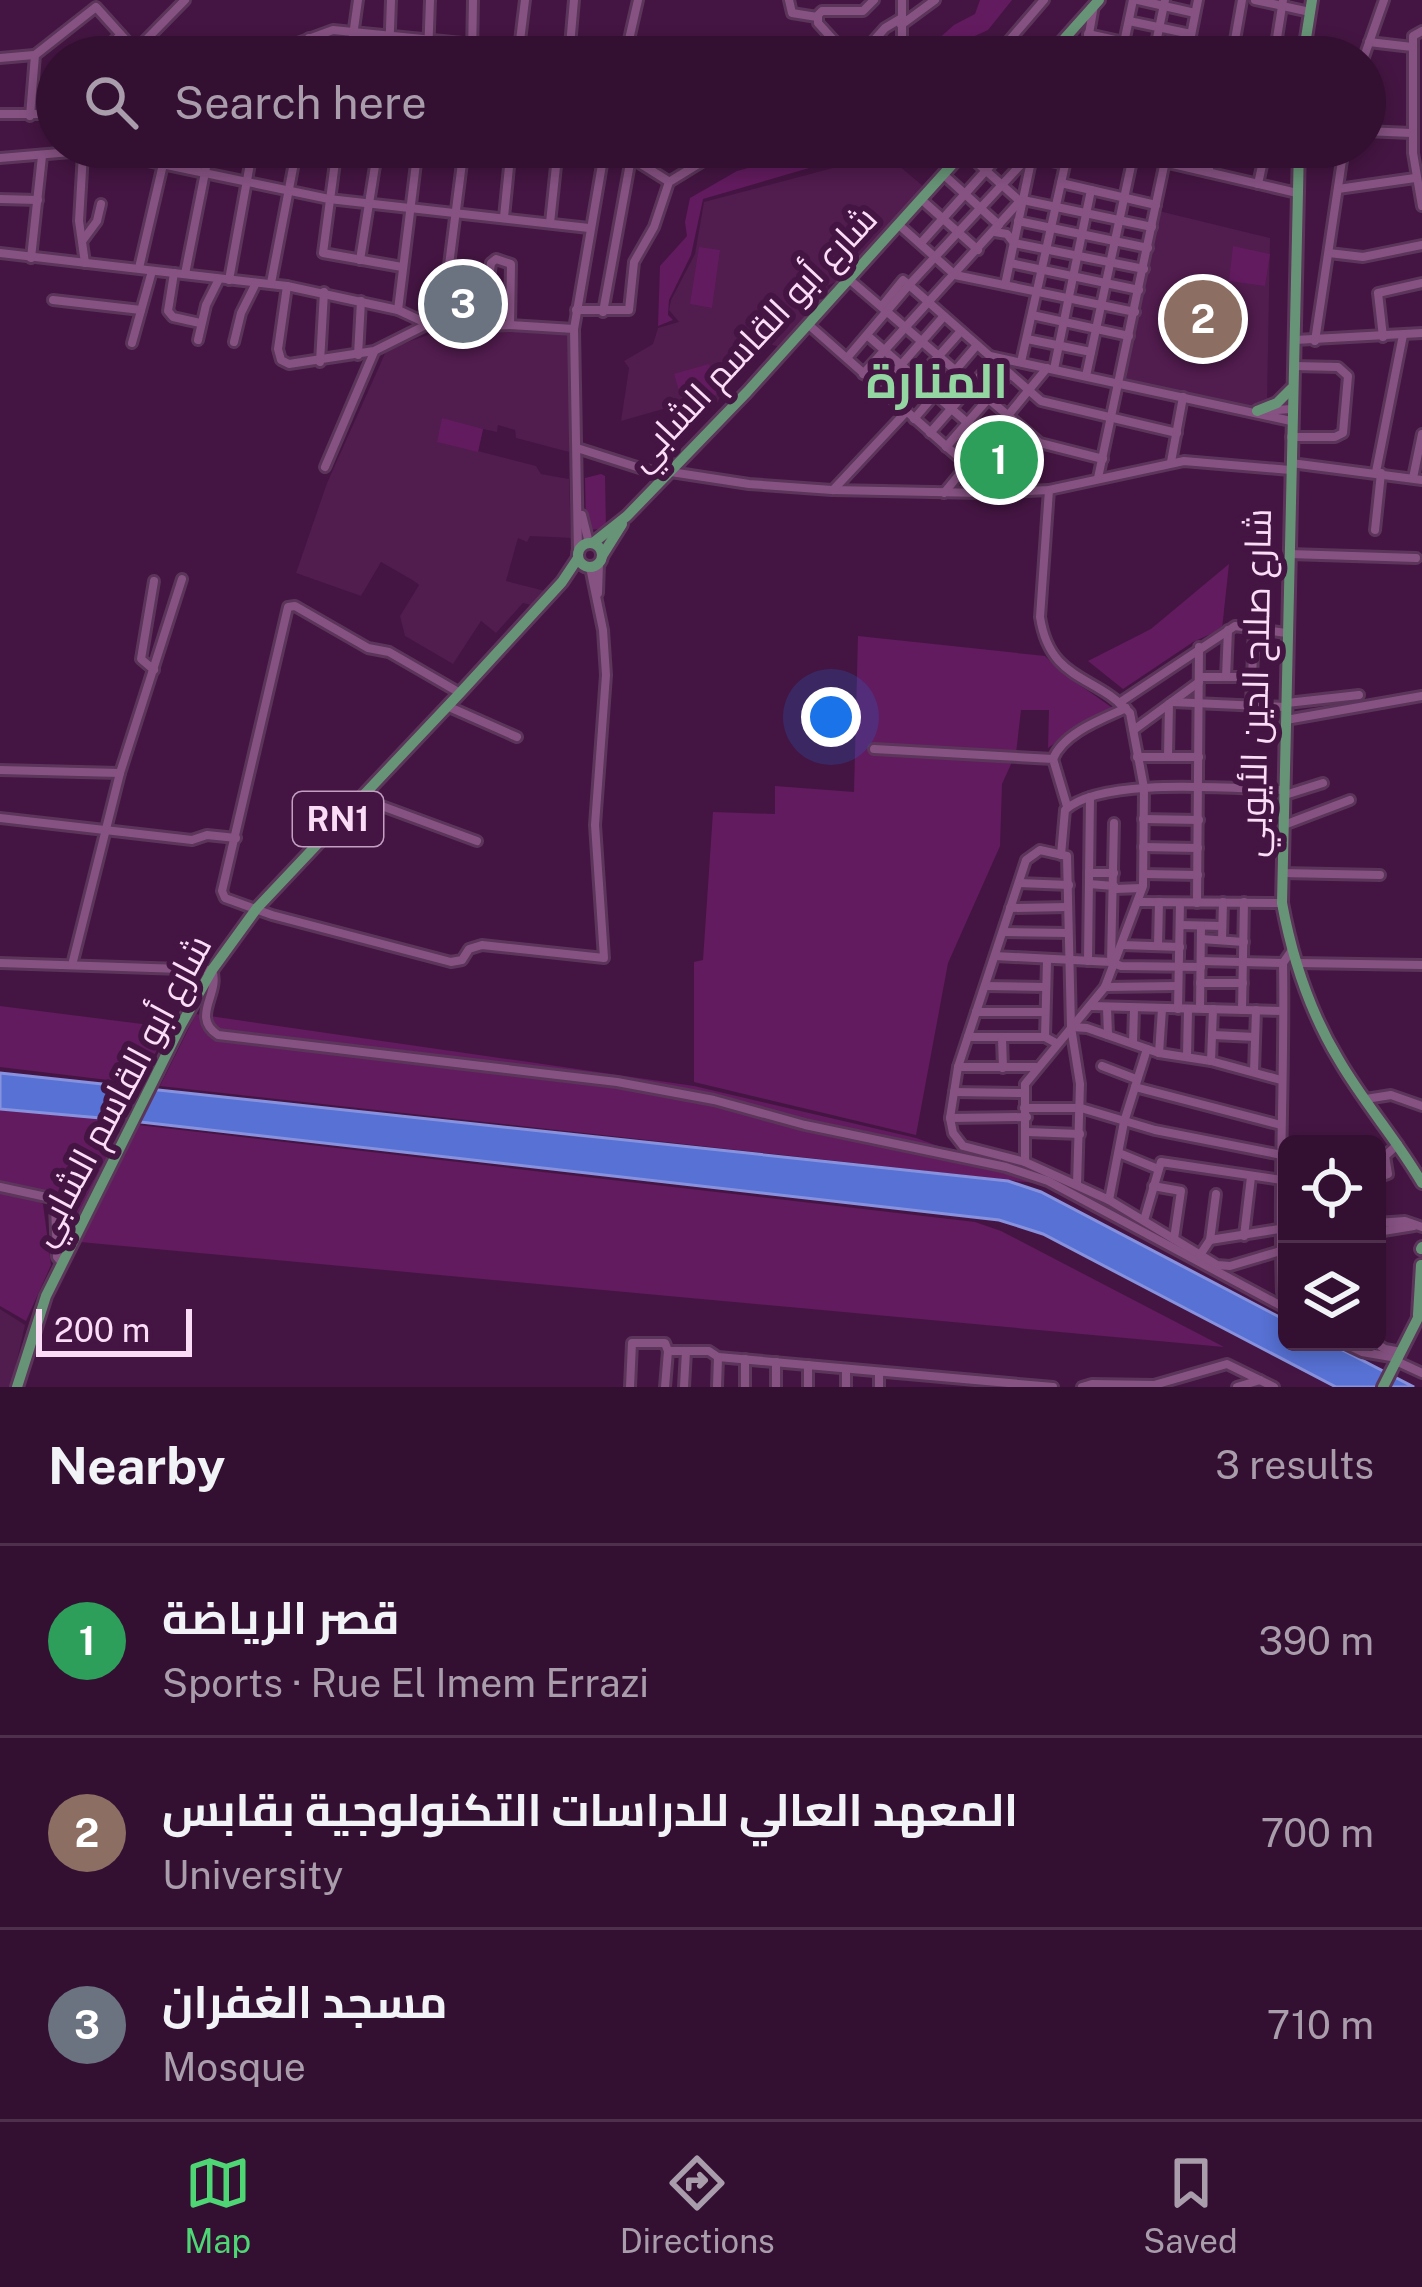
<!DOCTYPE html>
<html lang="en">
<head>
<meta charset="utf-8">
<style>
	body { margin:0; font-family:"Public Sans",Cairo,sans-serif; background:#3e1e3e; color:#f1f3f6 }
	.controls { position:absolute; right:36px; bottom:36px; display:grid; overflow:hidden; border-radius:18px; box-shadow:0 6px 18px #0003 }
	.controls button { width:108px; height:108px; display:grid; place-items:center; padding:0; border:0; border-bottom:3px solid #4e304d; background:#331032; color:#f1f3f6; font:60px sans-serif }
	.scale { position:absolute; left:36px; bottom:30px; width:156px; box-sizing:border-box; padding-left:12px; border:6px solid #fadcf7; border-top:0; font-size:33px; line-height:42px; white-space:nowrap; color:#fadcf7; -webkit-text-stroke:9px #441542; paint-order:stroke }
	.you { position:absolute; left:831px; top:717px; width:42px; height:42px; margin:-30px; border:9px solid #fff; border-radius:50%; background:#1a73e8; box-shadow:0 0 0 18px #1a73e833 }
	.badge { display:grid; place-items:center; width:78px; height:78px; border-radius:50%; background:#4ed675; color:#fff; font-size:39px; font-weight:700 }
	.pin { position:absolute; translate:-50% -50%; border:6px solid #fff; box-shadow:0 3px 12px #0006 }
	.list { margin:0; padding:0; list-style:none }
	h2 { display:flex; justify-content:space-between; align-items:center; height:156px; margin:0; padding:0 48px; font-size:51px }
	h2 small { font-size:39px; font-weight:400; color:#a99dac }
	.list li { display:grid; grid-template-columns:78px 1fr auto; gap:36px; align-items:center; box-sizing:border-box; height:192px; padding:0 48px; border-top:3px solid #4e304d }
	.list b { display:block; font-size:45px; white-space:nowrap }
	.list p { margin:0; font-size:39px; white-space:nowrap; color:#a99dac }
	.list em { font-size:39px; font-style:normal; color:#a99dac }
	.icon { flex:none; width:66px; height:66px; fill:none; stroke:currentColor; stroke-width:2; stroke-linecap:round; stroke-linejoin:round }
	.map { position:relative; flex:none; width:1422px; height:1387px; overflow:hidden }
	.search { position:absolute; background:#331032; box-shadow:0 6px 18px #0003; left:36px; right:36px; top:36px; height:132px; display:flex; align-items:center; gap:30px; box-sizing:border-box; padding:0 42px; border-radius:66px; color:#a99dac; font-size:45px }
	.sheet { height:732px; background:#331032 }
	nav { display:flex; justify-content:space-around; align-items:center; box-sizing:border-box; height:168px; border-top:3px solid #4e304d; background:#331032; font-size:33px; color:#a99dac }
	nav a { display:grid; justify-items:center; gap:6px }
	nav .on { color:#4ed675 }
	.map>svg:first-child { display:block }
</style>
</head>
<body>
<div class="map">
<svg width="1422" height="1387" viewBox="0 0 1422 1387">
	<rect width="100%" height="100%" fill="#441542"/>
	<!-- built -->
	<g fill="#511c4e">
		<polygon points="866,147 882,147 884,153 924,187 843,279 827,286 830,295 780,347 748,338 740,351 727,398 720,397 718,402 680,413 677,405 621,421 629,368 624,361 653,344 658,328 679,322 669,310 671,300 695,254 704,202 852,163 861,159"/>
		<polygon points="1159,211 1270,238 1267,405 1260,411 1124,383"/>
		<polygon points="544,329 565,330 571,337 569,452 516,438 515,430 498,425 497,432 483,429 478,451 536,466 541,474 569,479 571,538 530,536 527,542 518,538 506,581 545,591 531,605 523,603 496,633 481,621 453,664 405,636 400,616 419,585 414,581 381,562 361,596 296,573 327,483 387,349 434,333"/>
		<polygon points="0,1309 25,1325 11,1387 0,1387"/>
	</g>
	<!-- green -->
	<g fill="#621b5f">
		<polygon points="980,0 1012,0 988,30 953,46 943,57 918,57 954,25 975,14"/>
		<polygon points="822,147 859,147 847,157 703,199 691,255 669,300 668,315 673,320 658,326 660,266 687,236 685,222 690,198 737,171"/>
		<polygon points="1233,246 1270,254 1265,286 1229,281"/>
		<polygon points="699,247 720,250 712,308 690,304"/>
		<polygon points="709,364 718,394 683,404 674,374"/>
		<polygon points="442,418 483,429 478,452 437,442"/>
		<polygon points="601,474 605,476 606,528 590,530 586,527 585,478"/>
		<polygon points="1229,564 1222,629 1193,642 1123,689 1088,661 1151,629"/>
		<polygon points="858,636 1045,656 1061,672 1117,711 1091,717 1048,748 1049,710 1021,710 1016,753 1002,784 1000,846 948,963 916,1135 694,1082 694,962 703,960 713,812 775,814 775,786 854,792"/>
		<polygon points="0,1006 150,1025 159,1045 141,1084 0,1067"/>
		<polygon points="196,1014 694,1086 916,1138 1044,1184 160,1086"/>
		<polygon points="0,1109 126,1120 88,1195 70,1247 55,1239 51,1198 0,1187"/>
		<polygon points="138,1125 975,1222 1001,1231 1224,1347 80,1242"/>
		<polygon points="0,1194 32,1197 43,1204 51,1265 26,1321 0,1306"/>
	</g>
	<!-- water -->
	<polygon fill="#5771d4" stroke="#8891de" stroke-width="3" points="0,1073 1008,1181 1041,1192 1287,1321 1287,1342 1327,1342 1414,1387 1336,1387 1043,1234 999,1220 123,1120 0,1109"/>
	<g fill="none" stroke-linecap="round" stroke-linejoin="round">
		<defs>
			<g id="minor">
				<polyline points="789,0 792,13 817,17"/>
				<polyline points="1138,0 1195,13"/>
				<polyline points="1255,0 1310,12"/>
				<polyline points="1129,21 1191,34"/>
				<polyline points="901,25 935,0"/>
				<polyline points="1422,31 1413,36 1413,153 1422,206"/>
				<polyline points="1088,34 1187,56"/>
				<polyline points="1369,42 1412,47"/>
				<polyline points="135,51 185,0"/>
				<polyline points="1305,52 1324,57"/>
				<polyline points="1187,56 1198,0"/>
				<polyline points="94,57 121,35"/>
				<polyline points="268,57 273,52 333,30 603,57"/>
				<polyline points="307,57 309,38"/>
				<polyline points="350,57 358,0"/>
				<polyline points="389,57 391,0"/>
				<polyline points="428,57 430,0"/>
				<polyline points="472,57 473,0"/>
				<polyline points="518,57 525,0"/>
				<polyline points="569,57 574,0"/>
				<polyline points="625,57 638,0"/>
				<polyline points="849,57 818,23 818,15 822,11 863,11 874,0"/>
				<polyline points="859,57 885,28 900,19"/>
				<polyline points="902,57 902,0"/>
				<polyline points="995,57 1044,0"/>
				<polyline points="1085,57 1094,5"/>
				<polyline points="1121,57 1133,0"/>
				<polyline points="1153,57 1165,0"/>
				<polyline points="1232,57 1242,0"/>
				<polyline points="1274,57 1283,0"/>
				<polyline points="1364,57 1384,0"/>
				<polyline points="0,58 34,55"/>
				<polyline points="0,114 57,114"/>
				<polyline points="30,116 35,55 96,7 141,57"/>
				<polyline points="1365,131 1411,133"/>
				<polyline points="337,147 323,253 402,267"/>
				<polyline points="614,147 668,181"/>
				<polyline points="1085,147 1133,157"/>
				<polyline points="964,151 1021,202"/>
				<polyline points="83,153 79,221 85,263"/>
				<polyline points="1032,157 1065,164"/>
				<polyline points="0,158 71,152 133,158 329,199 589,228"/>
				<polyline points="913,159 923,147"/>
				<polyline points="1164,162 1297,193"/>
				<polyline points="1208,172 1214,147"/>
				<polyline points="944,175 999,225"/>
				<polyline points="1061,183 1156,205"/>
				<polyline points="1258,184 1266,147"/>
				<polyline points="1338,189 1415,178"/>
				<polyline points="0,199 38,200"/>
				<polyline points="922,200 978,250"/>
				<polyline points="1023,200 1152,227"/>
				<polyline points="504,217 511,147"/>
				<polyline points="1018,221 1148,248"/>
				<polyline points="550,223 558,147"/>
				<polyline points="899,225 955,275 1135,312"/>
				<polyline points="995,232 1007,234 1014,243 1144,269"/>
				<polyline points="83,240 97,221 101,204"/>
				<polyline points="921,243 1007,147"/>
				<polyline points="0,253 287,286 398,310 437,328 510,325 574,329"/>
				<polyline points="1329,253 1363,257 1422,245"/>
				<polyline points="31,258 42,156"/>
				<polyline points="360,260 378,147"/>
				<polyline points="1010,263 1139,290"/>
				<polyline points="139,268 167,147"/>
				<polyline points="174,273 168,311 173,317 200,323"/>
				<polyline points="185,274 210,147"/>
				<polyline points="229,280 253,147"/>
				<polyline points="850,280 1040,443 1103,459"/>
				<polyline points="271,283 297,147"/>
				<polyline points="909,285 1041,401 1177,433"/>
				<polyline points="1005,285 1034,147"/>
				<polyline points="287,286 278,349 281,360 289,364 374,351 426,325"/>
				<polyline points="53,300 141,310"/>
				<polyline points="882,306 903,280 909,285"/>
				<polyline points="398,310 418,147"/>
				<polyline points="576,310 629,310 634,262 654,227 669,182 726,147"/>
				<polyline points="603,312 631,158"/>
				<polyline points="1032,315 1129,336"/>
				<polyline points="809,325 990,485"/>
				<polyline points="483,326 491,263 496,259 511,264 510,325"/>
				<polyline points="441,328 464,147"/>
				<polyline points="868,336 986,439"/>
				<polyline points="1383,337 1378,293 1422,283"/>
				<polyline points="1027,339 1091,352"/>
				<polyline points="198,340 206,305 219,279"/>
				<polyline points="1295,340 1422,333"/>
				<polyline points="1315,341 1344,147"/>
				<polyline points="234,342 241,313 256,283"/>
				<polyline points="132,343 152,271"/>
				<polyline points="358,355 361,301"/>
				<polyline points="990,356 1291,421"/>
				<polyline points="847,358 909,285 1026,159"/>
				<polyline points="320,362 324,292"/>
				<polyline points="1021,362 1069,147"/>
				<polyline points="1054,369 1091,190"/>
				<polyline points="863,374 1020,201"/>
				<polyline points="1086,376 1135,147"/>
				<polyline points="880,389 944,316"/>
				<polyline points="896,404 961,331"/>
				<polyline points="1264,411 1291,409"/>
				<polyline points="914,419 977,345"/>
				<polyline points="930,433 994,360"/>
				<polyline points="1291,437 1335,437 1343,433 1348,376 1338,367 1294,366"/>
				<polyline points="946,447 1010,374"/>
				<polyline points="577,448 665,476"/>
				<polyline points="1171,462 1183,397"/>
				<polyline points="1291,463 1422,480"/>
				<polyline points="325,467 374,352"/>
				<polyline points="671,472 749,484 832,490 983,493 1049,490 1184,461 1290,470"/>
				<polyline points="1376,472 1403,335"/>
				<polyline points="1098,478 1168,147"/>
				<polyline points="1413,478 1422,434"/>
				<polyline points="990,486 1033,438"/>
				<polyline points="833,490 906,412"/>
				<polyline points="944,493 1047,368"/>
				<polyline points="582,515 589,543"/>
				<polyline points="1375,530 1381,473"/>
				<polyline points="578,553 574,329 605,147"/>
				<polyline points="1289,554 1416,558"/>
				<polyline points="154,581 141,659 154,670"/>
				<polyline points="598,593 599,563"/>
				<polyline points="1199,677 1251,677"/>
				<polyline points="1226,677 1228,630"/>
				<polyline points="460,693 389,652 368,648 295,606 288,607 222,891 225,898 272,915 451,962 462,960 469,949 482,945 604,958 595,825 606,675 603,630 590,567"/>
				<polyline points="1172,702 1285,707"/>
				<polyline points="1119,703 1235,626 1286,633"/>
				<polyline points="1287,703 1359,695"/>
				<polyline points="1251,705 1254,627"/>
				<polyline points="447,706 517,737"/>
				<polyline points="1286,720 1422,696"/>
				<polyline points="1135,729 1199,682"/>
				<polyline points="874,749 1053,759 1067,806"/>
				<polyline points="1137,757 1199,757"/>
				<polyline points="1168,757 1169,704"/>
				<path d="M1053,759C1063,733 1102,719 1126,708"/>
				<polyline points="0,770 120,773"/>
				<polyline points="1285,795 1323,783"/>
				<polyline points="360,798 477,841"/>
				<polyline points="0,818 192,840 207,835 236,838"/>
				<polyline points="1143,819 1199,820"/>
				<polyline points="1284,825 1350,800"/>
				<polyline points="1143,847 1198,848"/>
				<path d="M1061,855L1065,810C1102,776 1233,789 1284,790"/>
				<polyline points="1089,873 1114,873"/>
				<polyline points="1282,873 1380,875"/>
				<polyline points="1144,874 1198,875"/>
				<polyline points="1019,883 1069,885"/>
				<polyline points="1089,884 1114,886"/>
				<polyline points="1115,889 1142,888"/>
				<polyline points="1140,902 1282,903"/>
				<polyline points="1197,903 1199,647"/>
				<polyline points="1010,908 1068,907"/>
				<polyline points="1180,925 1222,926"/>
				<polyline points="1003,932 1068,933"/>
				<polyline points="1201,939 1244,942"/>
				<polyline points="1222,940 1223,902"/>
				<polyline points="1122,945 1180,947"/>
				<polyline points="1158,946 1159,902"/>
				<polyline points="995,956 1111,962 1121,966 1201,967"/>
				<polyline points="1047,961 1045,1037 1056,1043"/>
				<polyline points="1088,961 1090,797"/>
				<polyline points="1201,961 1283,963"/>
				<polyline points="1111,962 1114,823"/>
				<path d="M0,963L212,970C221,993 190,1017 218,1035L617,1082L714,1100L805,1125L1006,1167L1048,1181L1287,1309"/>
				<polyline points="1298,963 1422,965"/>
				<polyline points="72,965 120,773 182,579"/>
				<polyline points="1200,983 1243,983"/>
				<polyline points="985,986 1045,987"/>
				<polyline points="1105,987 1178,986"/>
				<polyline points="1092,1006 1283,1011"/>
				<polyline points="1107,1007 1108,1035"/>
				<polyline points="1200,1008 1201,926"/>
				<polyline points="1178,1009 1180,903"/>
				<polyline points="1242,1010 1244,902"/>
				<polyline points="976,1012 1045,1012"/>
				<polyline points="1072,1027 1087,1028 1159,1053 1211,1061 1281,1080"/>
				<polyline points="1213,1035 1255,1037"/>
				<polyline points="968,1037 1045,1037"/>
				<polyline points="1002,1038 1003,1068"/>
				<polyline points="1133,1043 1134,1009"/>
				<polyline points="1159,1053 1162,1009"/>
				<polyline points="1187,1056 1188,1010"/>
				<polyline points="1211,1061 1213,1009"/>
				<polyline points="1102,1066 1136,1079"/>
				<polyline points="958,1067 1036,1067"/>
				<polyline points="1254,1072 1256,1010"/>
				<polyline points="1135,1087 1281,1125"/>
				<polyline points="954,1092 1023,1093"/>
				<polyline points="1366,1099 1391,1095 1422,1106"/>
				<polyline points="1024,1108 1081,1108 1155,1130 1282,1155"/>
				<polyline points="950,1118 1027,1117"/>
				<polyline points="1027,1132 1080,1134"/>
				<polyline points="1119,1153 1158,1169"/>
				<path d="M1025,1162V1084L1105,987L1143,886L1144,788L1130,713C1095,674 1050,682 1040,617L1049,490"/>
				<polyline points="1377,1178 1388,1174 1385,1156 1398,1144"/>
				<polyline points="1077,1185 1080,1084 1071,1027 1067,856 1040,850 1026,860 958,1067 950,1118 953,1133 963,1146 1025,1162 1109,1200 1217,1265 1230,1266 1287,1249"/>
				<polyline points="1153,1186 1181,1191 1174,1239"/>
				<polyline points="0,1187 51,1198 55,1205 57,1257 62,1263"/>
				<polyline points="1109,1200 1124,1122 1147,1049"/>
				<polyline points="1144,1220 1161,1162 1282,1180"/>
				<polyline points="1377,1223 1405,1221 1422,1227"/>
				<polyline points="1377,1232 1414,1226"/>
				<polyline points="1244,1236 1251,1177"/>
				<polyline points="1210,1240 1279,1229"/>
				<polyline points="1200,1255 1210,1240 1216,1194"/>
				<path d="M1287,1298L1282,1292C1278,1182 1285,1072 1283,963L1292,950"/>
				<polyline points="1377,1300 1377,1304"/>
				<polyline points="1341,1342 1362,1352 1397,1358"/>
				<polyline points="1374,1342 1385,1349 1401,1352"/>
				<polyline points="668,1351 709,1351 718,1357 1053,1387"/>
				<polyline points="745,1359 745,1387"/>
				<polyline points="1396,1361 1422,1373"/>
				<polyline points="776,1362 776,1387"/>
				<polyline points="808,1365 808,1387"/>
				<polyline points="846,1370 846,1387"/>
				<polyline points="630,1387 632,1343 665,1343 668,1351"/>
				<polyline points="665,1387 668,1351"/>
				<polyline points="684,1387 686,1351"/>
				<polyline points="717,1387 718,1357"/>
				<polyline points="879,1387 879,1373"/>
				<polyline points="1082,1387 1092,1384 1154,1385 1227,1364 1274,1387"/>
				<polyline points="1237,1387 1260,1380"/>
			</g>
			<g id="major">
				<polyline points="1048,57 1099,0"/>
				<polyline points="1303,57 1312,0"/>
				<path d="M1299,147L1282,903C1292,957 1311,1014 1339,1060C1364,1103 1397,1140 1422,1183"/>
				<polyline points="1257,411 1277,403 1291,389"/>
				<circle cx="590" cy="555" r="12"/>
				<polyline points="593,543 627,516 747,392 968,147"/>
				<polyline points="602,556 622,524"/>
				<polyline points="1421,1249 1422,1247"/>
				<polyline points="1418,1315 1421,1265"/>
				<polyline points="17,1387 46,1296 181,1025 212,970 257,908 460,693 562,582 578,558"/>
				<polyline points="1383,1387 1422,1310"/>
			</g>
		</defs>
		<!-- minor casing -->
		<use href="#minor" stroke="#5b355a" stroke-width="14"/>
		<!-- major casing -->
		<use href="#major" stroke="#5b355a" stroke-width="16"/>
		<!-- minor -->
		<use href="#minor" stroke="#865282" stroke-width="8"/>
		<!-- major -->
		<use href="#major" stroke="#679477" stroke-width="10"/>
	</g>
	<g text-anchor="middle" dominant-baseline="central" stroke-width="12" stroke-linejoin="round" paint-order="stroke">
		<!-- shield labels -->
		<rect fill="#441542" stroke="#c3a0c1" stroke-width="3" x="293" y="792" width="90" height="54" rx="9"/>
		<g font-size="33" font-weight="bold" fill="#fadcf7">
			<text x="338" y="819">RN1</text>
		</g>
		<!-- street labels -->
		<g font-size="36" fill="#fadcf7" stroke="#441542">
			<text transform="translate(752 338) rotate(-47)">شارع أبو القاسم الشابي</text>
			<text transform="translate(1255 683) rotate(-89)">شارع صلاح الدين الأيوبي</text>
			<text transform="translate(120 1090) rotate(-62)">شارع أبو القاسم الشابي</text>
		</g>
		<!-- district labels -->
		<g font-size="48" font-weight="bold" fill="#94d6a1" stroke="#441542">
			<text x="937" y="380">المنارة</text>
		</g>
	</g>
</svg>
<div class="controls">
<button><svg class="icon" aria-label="locate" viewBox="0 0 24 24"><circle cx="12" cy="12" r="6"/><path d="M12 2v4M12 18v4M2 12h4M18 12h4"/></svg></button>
<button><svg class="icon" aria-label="layers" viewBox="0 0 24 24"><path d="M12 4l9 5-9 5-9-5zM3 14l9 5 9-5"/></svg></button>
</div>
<div class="scale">200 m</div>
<div class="you"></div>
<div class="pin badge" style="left:999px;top:460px;background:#2e9e5b">1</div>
<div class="pin badge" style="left:1203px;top:319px;background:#8d6e63">2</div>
<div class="pin badge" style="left:463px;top:304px;background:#6b7280">3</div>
<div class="search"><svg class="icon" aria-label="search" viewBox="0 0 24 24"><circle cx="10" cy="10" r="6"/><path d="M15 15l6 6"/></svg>Search here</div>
</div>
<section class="sheet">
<h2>Nearby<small>3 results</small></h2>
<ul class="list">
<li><span class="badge" style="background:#2e9e5b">1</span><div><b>قصر الرياضة</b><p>Sports · Rue El Imem Errazi</p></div><em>390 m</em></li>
<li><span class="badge" style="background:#8d6e63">2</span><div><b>المعهد العالي للدراسات التكنولوجية بقابس</b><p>University</p></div><em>700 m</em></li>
<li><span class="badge" style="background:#6b7280">3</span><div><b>مسجد الغفران</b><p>Mosque</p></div><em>710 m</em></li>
</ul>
</section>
<nav>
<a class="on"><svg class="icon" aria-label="map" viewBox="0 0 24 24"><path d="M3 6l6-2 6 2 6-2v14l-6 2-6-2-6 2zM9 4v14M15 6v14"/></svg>Map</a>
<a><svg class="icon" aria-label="directions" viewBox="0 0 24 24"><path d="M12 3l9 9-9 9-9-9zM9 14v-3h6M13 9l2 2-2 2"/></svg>Directions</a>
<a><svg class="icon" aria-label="saved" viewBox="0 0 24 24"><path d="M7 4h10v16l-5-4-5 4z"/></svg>Saved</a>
</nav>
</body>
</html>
